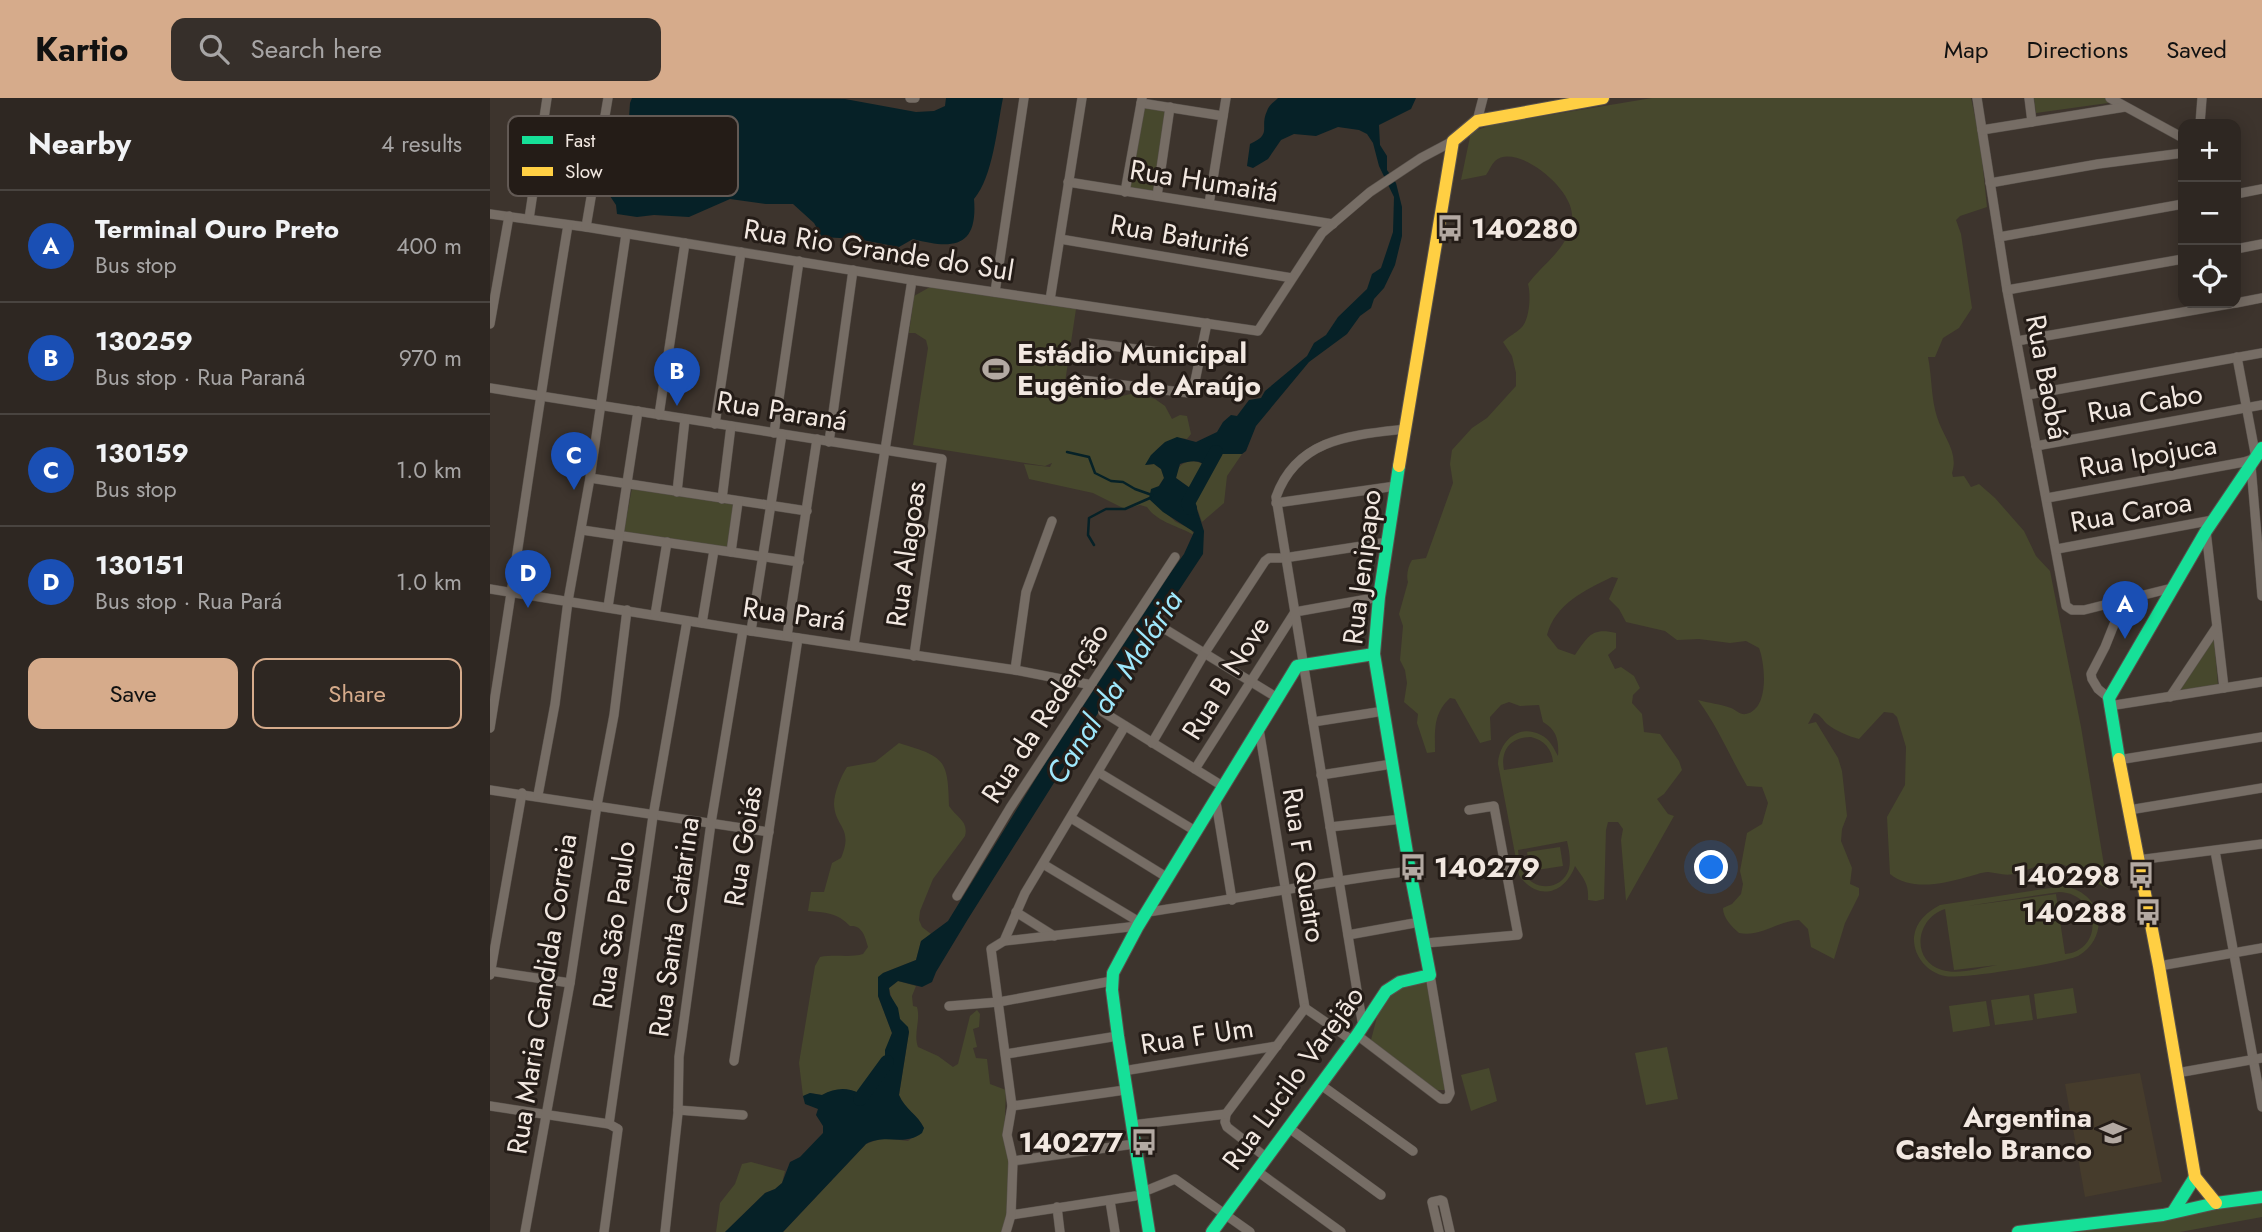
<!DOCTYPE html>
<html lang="en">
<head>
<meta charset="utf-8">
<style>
	body { margin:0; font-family:Jost,sans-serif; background:#362f2a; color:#f1f3f6 }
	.controls { position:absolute; right:21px; top:21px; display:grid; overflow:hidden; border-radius:14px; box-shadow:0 4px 18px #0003 }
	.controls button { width:63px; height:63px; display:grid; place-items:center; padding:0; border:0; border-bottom:2px solid #494440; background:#2e2722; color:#f1f3f6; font:35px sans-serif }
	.you { position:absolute; left:1222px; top:770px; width:24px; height:24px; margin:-18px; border:5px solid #fff; border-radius:50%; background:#1a73e8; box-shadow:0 0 0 10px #1a73e833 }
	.badge { display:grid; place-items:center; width:46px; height:46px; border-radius:50%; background:#d6ab8b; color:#fff; font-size:23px; font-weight:700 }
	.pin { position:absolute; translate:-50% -58px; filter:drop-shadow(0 2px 4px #0008) }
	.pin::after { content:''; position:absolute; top:37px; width:24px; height:21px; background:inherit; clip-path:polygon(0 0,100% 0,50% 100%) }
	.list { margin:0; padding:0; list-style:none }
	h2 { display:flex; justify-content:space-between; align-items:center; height:91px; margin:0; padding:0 28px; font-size:30px }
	h2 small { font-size:23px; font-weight:400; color:#a7a5a5 }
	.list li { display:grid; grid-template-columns:46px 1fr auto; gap:21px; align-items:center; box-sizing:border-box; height:112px; padding:0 28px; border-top:2px solid #494440 }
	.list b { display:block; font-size:26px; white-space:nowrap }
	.list p { margin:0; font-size:23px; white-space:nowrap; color:#a7a5a5 }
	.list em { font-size:23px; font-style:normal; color:#a7a5a5 }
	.actions { display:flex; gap:14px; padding:21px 28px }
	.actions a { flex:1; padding:16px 0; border:2px solid #d6ab8b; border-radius:14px; text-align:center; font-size:24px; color:#d6ab8b }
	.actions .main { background:#d6ab8b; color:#111 }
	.icon { flex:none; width:38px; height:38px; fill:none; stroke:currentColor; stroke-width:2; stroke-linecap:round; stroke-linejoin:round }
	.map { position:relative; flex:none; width:1772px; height:1134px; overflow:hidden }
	header { display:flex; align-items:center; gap:42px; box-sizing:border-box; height:98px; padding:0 35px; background:#d6ab8b; color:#111 }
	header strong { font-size:33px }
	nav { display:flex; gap:38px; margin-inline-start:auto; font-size:24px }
	.search { width:490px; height:63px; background:#362f2a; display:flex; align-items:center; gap:18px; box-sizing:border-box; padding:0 24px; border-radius:14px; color:#a7a5a5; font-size:26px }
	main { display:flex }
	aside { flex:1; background:#2e2722 }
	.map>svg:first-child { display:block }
</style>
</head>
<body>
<header>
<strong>Kartio</strong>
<div class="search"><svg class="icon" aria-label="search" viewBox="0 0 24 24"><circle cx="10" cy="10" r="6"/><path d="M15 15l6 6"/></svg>Search here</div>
<nav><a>Map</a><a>Directions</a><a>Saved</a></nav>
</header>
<main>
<aside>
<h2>Nearby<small>4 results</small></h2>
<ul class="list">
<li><span class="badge" style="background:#1a4fb4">A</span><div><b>Terminal Ouro Preto</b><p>Bus stop</p></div><em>400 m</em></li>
<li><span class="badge" style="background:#1a4fb4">B</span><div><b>130259</b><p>Bus stop · Rua Paraná</p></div><em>970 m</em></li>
<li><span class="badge" style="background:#1a4fb4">C</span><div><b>130159</b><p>Bus stop</p></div><em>1.0 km</em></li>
<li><span class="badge" style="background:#1a4fb4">D</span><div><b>130151</b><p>Bus stop · Rua Pará</p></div><em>1.0 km</em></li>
</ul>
<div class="actions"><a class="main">Save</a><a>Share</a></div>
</aside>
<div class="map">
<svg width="1772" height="1134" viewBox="0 0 1772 1134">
	<rect width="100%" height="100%" fill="#3d342d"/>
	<!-- education -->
	<polygon fill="#463c2c" points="1650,975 1672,1084 1595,1099 1575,986"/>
	<!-- green -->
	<g fill="#47482d" fill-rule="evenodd">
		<path d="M1162,0H1481L1490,43L1497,109L1470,118L1466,122L1471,136L1482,210L1469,230L1453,240L1445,259H1438C1442,279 1441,300 1447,319C1453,339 1469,354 1462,375L1463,379L1474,378L1481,389L1489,386L1505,400L1534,433L1546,458L1560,473L1591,629L1618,791C1606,785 1582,768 1570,766C1552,763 1541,772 1524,776C1514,778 1507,775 1498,774C1491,774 1483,778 1477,779C1452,786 1421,793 1400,776L1397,719L1415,687L1416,649L1407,619L1403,615L1394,614L1369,641C1358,638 1346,633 1337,626C1332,621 1331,617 1324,615L1318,626L1326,624L1348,660L1352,673L1357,718L1352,731L1351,743L1362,770L1360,786L1369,790V797L1355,825L1344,861L1321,849L1318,831L1309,822C1287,823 1272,839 1249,835C1242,829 1233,820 1233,810L1242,806L1251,796L1253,786L1250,773L1257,735L1272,726L1278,705L1272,689L1257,688C1240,659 1228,629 1208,602C1218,605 1231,606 1241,610C1246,612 1250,617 1256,616C1280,611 1275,565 1269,550L1256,543L1240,545L1209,541L1187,542L1175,533L1136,524L1129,511L1119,501L1128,480L1122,479C1095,492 1065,506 1057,537L1068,551L1085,557C1098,538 1102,529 1126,535V550L1118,557L1125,571L1131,569L1144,578L1150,590L1143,597L1142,605L1152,616L1154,634L1170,636L1189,663L1192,672L1174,696L1167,701L1178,716L1184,718L1136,803L1131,742L1133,731L1128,724H1118L1116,732L1114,801L1106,803L1098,802C1099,786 1094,781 1085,768C1075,796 1047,804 1029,777L1008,666C1009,644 1028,625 1051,637C1060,641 1064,651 1068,658C1069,643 1067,632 1053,624L1049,607L1030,608L1019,604L1011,607L1000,619L1001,642L990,645L965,601L960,600C943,616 945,632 945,654L937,655L927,625L928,616L914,604L917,585L915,572L910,562L913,528L909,516L918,484C916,478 918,468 922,462L936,460L963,385L960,366L962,352L982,330L997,320L1026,288V275L1022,258L1013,244C1019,238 1026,235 1031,230C1040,222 1041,196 1038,186C1055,163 1079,151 1082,120C1085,91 1026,44 1005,63C1001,67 999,73 996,77L971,82L981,34L1005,26ZM1041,639C1054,642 1062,651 1063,664L1014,672C1010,652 1021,639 1041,639ZM1077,743C1079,752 1081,762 1079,771C1072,793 1043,794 1033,774C1029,768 1029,759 1028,752Z"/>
		<polygon points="1544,0 1617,0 1620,2 1618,5 1546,15"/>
		<polygon points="654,9 678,12 666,95 640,91"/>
		<path d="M440,189L586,211L574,291L611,296L615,302L645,295L665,301L675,308L682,321L690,317L697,318L701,336L697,341C678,338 664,351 656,367L664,366L671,371L674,380L660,401L686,424L701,431L704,437C689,428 668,425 657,409L650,407L635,411L603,395L539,381L534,366L560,369L562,365L555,368L423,347L438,250L436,242L425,235H419L424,198Z"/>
		<path d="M732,356H752L737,378L734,405L712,424L700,390L686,380L688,370C698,359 713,362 720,374Z"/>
		<polygon points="142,390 245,406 240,455 133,438"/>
		<polygon points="1724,541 1728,588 1689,592"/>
		<path d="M409,645C454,659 458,660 459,708C466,719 479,723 475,738L443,781L430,813L429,822L432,829L441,836L431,843L426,862L393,875L388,898L402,935C398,944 397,956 393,963C389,971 387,975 387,984L377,988L369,995C355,989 345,991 332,997L320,995L313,998L309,965L325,868L330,859C345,856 360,860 373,856L378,849C375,838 372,827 360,828C348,815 334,814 318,813L321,794H334L342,765L351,760C364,729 345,730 344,706C344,695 351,678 357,669L385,664Z"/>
		<polygon points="1070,749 1073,768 1040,773 1037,754"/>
		<path d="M1573,788C1612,794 1622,837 1588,858C1573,865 1469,882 1455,878C1437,874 1423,858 1424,839C1426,823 1437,814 1450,807ZM1569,794C1610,795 1615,852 1575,856L1566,796L1477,808ZM1455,811L1464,872L1507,867C1490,870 1468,877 1452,872C1420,862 1426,820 1455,811Z"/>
		<polygon points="942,878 956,992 943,992 881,942 894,892"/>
		<path d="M408,883L426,888L422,898L423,908L427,909C431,923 423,935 428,949L448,958L463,969L468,966L480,918L487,912L490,916L489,929L483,931L487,949L483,950L486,960L497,961L500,986L516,992L514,1043L519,1062V1108L514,1134H293L376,1046L392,1040L418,1043L434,1030C428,1017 414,1011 409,997L419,934C417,926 412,926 409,919C406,913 400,896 399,890Z"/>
		<polygon points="1583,890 1587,915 1547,921 1544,896"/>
		<polygon points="1539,897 1543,922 1505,927 1501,902"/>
		<polygon points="1496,903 1500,928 1463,934 1459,908"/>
		<polygon points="1177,949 1188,1001 1156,1007 1145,955"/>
		<polygon points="999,970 1007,1003 981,1013 971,977"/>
		<polygon points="261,1064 295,1073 292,1085 285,1091 275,1095 235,1134 226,1134 230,1105 245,1086 252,1066"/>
		<polygon points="1772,1103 1772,1119 1690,1134 1562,1134"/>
	</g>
	<!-- water -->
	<g fill="#062127">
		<path d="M142,0L355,1L426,14L444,13L455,8L456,0H513C507,29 503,79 484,101C488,149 464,152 423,141L409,149L367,141L332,139L324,125L303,106H276L240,101L199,119L164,117L147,119L127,116L126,107L120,98L129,75L133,25L139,20L140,5Z"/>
		<path d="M788,0H926L921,11L889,27L890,47L897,58V72L906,85L912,109V138L905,167L894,190L884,201L881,210L870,218L857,236L819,264L766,328L756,353L752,356H732L719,374C713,361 703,362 690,366L686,380L700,390L706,400L705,405L714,433L713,456L615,604L478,821L446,874L442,884L432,889L408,883L399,890L400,897L408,910L410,921L418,929L419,934L409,997C415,1011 428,1017 434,1030L432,1035C413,1049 397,1035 376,1046L293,1134H235L275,1095L285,1091L292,1085L300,1064L310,1059L333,1035V1028L326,1017L328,1011L315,1006L313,998L320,995L332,997C345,990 356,989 369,995L373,989L387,984L385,970L395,960V952L402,935L388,898V879L393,875L426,862L431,843L458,823L559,659L663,499L694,456L704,434L673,414L659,401L661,391L669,388L674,380L671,371L664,366L655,367L661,357L675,344L687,339L706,344L727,334L733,324L741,317L747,318L759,302L771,300L775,293L817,258L824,245L836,237L848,219L877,191L882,176L891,170L903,134L904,99L889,68L883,45L877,36L869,32L848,29L826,38L804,36L791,42L778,61L763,70L757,68L760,46C783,36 769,30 777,13C779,7 784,4 788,0Z"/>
	</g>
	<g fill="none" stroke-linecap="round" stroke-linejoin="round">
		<!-- stream -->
		<g stroke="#062127" stroke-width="2.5">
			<polyline points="577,354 599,359 605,375 621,383 633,384 645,391 662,397"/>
			<polyline points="604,447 598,437 599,420 616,411 635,411 660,400"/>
		</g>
		<!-- river -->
		<g stroke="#062127" stroke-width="14">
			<polyline points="700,410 698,405 726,354"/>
			<polyline points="370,1001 397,964"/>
		</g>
		<defs>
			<g id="street">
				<polyline points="420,0 425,0"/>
				<polyline points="1487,0 1517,192 1576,508 1582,512 1594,512 1682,490"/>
				<polyline points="1539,0 1542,24"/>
				<polyline points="1620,0 1693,40"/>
				<polyline points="651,5 733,18"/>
				<polyline points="987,23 993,0"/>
				<polyline points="1710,26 1712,0"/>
				<polyline points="1492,32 1635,9"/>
				<polyline points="578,84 843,126"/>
				<polyline points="1500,85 1608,66 1693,55"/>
				<polyline points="635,94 652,0"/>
				<polyline points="1746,96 1772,91"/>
				<polyline points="667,98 680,9"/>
				<polyline points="719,106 736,0"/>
				<polyline points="0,116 96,129 422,182 768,233 832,135 880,94 931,60 963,43"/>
				<polyline points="39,121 57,0"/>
				<polyline points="96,129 118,0"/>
				<polyline points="1509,139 1693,106"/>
				<polyline points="570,141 802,180"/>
				<polyline points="1746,151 1772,146"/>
				<polyline points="1517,192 1693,161"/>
				<polyline points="505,194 534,0"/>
				<polyline points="560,202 592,0"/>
				<polyline points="1746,205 1772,200"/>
				<polyline points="0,226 19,118"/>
				<polyline points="1527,243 1745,205"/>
				<polyline points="598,245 709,259"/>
				<polyline points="592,282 699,295 704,288 717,225"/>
				<polyline points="0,290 452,361 424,558"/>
				<polyline points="1537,297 1772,255"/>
				<polyline points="169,317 195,145"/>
				<polyline points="225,326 251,154"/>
				<polyline points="284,335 309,163"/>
				<polyline points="339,344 363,172"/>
				<polyline points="1546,348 1772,307"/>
				<polyline points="1761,368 1772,498"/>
				<polyline points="100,380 317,413"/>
				<polyline points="187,394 195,321"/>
				<polyline points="1557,400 1754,364 1766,360 1747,259"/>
				<polyline points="232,401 241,328"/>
				<polyline points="786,405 906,388"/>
				<polyline points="92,432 309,464"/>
				<polyline points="1716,433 1734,590"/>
				<polyline points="1567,451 1723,422"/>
				<polyline points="241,454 248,404"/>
				<polyline points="0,491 261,533 525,572 602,587"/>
				<polyline points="118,509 148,313"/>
				<polyline points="165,517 177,444"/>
				<polyline points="212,525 224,452"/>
				<polyline points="670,528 786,599"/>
				<polyline points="261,533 292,336"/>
				<polyline points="297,538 327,341"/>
				<polyline points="364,547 422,182"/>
				<polyline points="525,572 536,494 562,423"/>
				<polyline points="1680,599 1726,530"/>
				<polyline points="1619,600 1608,591 1602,581 1601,576 1615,549 1633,504"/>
				<polyline points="1619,608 1772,584"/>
				<polyline points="613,614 734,689"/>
				<polyline points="823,624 894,613"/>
				<path d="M0,630C27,463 50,295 78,127"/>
				<polyline points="769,631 815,910"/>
				<polyline points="662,645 714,556 775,463 779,460 794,460 898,444"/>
				<polyline points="1628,662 1772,639"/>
				<polyline points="705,671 805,514 889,499"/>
				<polyline points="608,674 707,734"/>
				<polyline points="831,677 902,666"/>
				<polyline points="0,692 279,734"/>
				<polyline points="48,697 65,606 78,503 100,380 136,136"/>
				<polyline points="726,704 742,802"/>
				<polyline points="1639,712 1772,690"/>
				<polyline points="581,720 678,780"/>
				<polyline points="840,729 912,721"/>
				<polyline points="1725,753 1772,1009"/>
				<polyline points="1648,762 1772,746"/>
				<polyline points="553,766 651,825"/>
				<polyline points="467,798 520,710 685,459"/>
				<polyline points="526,814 564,838"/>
				<path d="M658,814C746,801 832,784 920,773"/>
				<polyline points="858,837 930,824"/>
				<polyline points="514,843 648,828"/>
				<polyline points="936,845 1028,837 1004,708 979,712"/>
				<polyline points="1669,868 1772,850"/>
				<polyline points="0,873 80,885"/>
				<polyline points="0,877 32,695"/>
				<polyline points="459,908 509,904 622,883"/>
				<polyline points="815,910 863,943"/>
				<path d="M873,929L786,399C807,340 862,337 916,331"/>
				<polyline points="867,937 951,1001 957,1001 960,995 940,877"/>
				<polyline points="516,956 628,938"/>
				<path d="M244,963C266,822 287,681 308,540"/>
				<polyline points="633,973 787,948"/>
				<polyline points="1687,975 1772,960"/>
				<polyline points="831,987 923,1053"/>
				<polyline points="0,1008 119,1026 128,1031 114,1134"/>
				<polyline points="522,1008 635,992"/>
				<polyline points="188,1012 253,1017"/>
				<polyline points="736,1016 815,910"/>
				<polyline points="736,1016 735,1024 737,1029 777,1060"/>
				<polyline points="119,1026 163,718 197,523"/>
				<polyline points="642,1027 736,1016"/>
				<polyline points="799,1030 891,1097"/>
				<polyline points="523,1063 644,1046"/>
				<polyline points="767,1073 851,1134"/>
				<polyline points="653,1094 685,1081 760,1134"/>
				<polyline points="620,1103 625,1134"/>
				<polyline points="567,1109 570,1134"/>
				<polyline points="521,1117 645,1098"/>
				<polyline points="35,1134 80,885 107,707 124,617 137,512"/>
				<polyline points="175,1134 188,1015 189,959 221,725 253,532"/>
				<polyline points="516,1134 521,1117 523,1063 517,1037 522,1008 501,851 514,843 535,795 635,628"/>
				<polyline points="949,1134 942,1104 951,1102 953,1103 960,1134"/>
			</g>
			<g id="fast">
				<polyline points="1629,661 1619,600 1716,433 1772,350"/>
				<polyline points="1683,1114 1705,1079"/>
				<polyline points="659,1134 628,938 622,892 623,875 648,828 807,568 884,556"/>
				<polyline points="722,1134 867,937 896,893 910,884 940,877 920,773 884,556 889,499 909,368"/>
				<polyline points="1528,1134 1673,1117 1726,1105 1772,1099"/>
			</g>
			<g id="slow">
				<polyline points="909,368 963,43 987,23 1113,0"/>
				<polyline points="1629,661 1669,868 1705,1079 1726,1105"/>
			</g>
		</defs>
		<!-- street casing -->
		<use href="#street" stroke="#58514b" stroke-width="10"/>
		<!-- fast casing -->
		<use href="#fast" stroke="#58514b" stroke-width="14"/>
		<!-- slow casing -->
		<use href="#slow" stroke="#58514b" stroke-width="14"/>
		<!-- street -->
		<use href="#street" stroke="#766d65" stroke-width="9"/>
		<!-- fast -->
		<use href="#fast" stroke="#16e098" stroke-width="12"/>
		<!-- slow -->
		<use href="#slow" stroke="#ffcf43" stroke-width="12"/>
	</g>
	<!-- icons -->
	<defs>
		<symbol id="bus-bare" viewBox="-9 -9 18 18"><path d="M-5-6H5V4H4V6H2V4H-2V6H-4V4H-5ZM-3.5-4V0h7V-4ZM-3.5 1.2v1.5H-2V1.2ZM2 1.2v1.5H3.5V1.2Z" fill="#b3a9a2" stroke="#241c17" stroke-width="2.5" paint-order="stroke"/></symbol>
		<symbol id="stadium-bare" viewBox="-9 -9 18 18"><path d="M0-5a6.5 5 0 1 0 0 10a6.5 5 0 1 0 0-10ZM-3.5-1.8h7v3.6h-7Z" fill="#b3a9a2" stroke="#241c17" stroke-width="2.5" paint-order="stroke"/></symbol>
		<symbol id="school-bare" viewBox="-9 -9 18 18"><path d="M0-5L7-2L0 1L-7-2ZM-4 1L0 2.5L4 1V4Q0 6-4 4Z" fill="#b3a9a2" stroke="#241c17" stroke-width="2.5" paint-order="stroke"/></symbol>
	</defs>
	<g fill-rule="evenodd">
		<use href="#bus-bare" x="941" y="111" width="38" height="38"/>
		<use href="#stadium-bare" x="487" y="252" width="38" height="38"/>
		<use href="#bus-bare" x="904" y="750" width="38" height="38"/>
		<use href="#bus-bare" x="1632" y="758" width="38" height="38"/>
		<use href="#bus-bare" x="1639" y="795" width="38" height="38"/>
		<use href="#school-bare" x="1604" y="1016" width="38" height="38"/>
		<use href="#bus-bare" x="635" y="1025" width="38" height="38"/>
	</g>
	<g text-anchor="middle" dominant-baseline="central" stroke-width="6" stroke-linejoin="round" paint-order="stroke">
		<!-- street labels -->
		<g font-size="28" fill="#f2e8e1" stroke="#241c17">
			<text transform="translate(714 83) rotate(9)">Rua Humaitá</text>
			<text transform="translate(690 138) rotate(10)">Rua Baturité</text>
			<text transform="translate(389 152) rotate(9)">Rua Rio Grande do Sul</text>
			<text transform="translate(1557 279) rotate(79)">Rua Baobá</text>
			<text transform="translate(1655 305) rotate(-10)">Rua Cabo</text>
			<text transform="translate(292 313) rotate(9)">Rua Paraná</text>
			<text transform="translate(1658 358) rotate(-10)">Rua Ipojuca</text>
			<text transform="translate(1641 414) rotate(-10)">Rua Caroa</text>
			<text transform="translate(416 456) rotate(-82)">Rua Alagoas</text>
			<text transform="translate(872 469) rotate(-83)">Rua Jenipapo</text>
			<text transform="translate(304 516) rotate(8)">Rua Pará</text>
			<text transform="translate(736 580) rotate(-58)">Rua B Nove</text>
			<text transform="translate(555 615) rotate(-57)">Rua da Redenção</text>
			<text transform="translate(253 748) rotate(-81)">Rua Goiás</text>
			<text transform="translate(814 767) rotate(81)">Rua F Quatro</text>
			<text transform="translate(124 827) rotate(-82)">Rua São Paulo</text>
			<text transform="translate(184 829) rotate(-82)">Rua Santa Catarina</text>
			<text transform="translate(52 896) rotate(-81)">Rua Maria Candida Correia</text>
			<text transform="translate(707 938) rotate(-9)">Rua F Um</text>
			<text transform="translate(803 980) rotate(-54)">Rua Lucilo Varejão</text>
		</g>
		<!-- poi labels -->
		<g font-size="28" font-weight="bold" fill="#f2e8e1" stroke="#241c17" text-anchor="end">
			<text x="981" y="130" text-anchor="start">140280</text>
			<text x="527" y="255" text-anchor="start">Estádio Municipal<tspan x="527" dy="32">Eugênio de Araújo</tspan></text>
			<text x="944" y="769" text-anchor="start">140279</text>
			<text x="1630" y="777">140298</text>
			<text x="1637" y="814">140288</text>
			<text x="1602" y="1019">Argentina<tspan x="1602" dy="32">Castelo Branco</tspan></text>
			<text x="633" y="1044">140277</text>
		</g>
		<!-- water labels -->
		<g font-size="30" font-style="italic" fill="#9ee8fc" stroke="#241c17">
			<text transform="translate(624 589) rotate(-57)">Canal da Malária</text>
		</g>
	</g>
	<!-- legend -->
	<rect x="18" y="18" width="230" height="80" rx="10" fill="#241c17" stroke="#625954" stroke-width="2"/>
	<rect x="32" y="38" width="31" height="8" fill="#16e098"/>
	<rect x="32" y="69" width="31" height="9" fill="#ffcf43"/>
	<g font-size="19" fill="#f2e8e1">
		<text x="75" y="49">Fast</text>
		<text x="75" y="80">Slow</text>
	</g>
</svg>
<div class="controls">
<button>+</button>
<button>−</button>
<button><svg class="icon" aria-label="locate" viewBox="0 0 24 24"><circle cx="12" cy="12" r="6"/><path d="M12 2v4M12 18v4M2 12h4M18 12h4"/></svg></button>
</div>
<div class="you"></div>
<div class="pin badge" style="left:1635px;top:541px;background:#1a4fb4">A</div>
<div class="pin badge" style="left:187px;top:308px;background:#1a4fb4">B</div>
<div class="pin badge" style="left:84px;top:392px;background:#1a4fb4">C</div>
<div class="pin badge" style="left:38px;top:510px;background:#1a4fb4">D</div>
</div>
</main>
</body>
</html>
